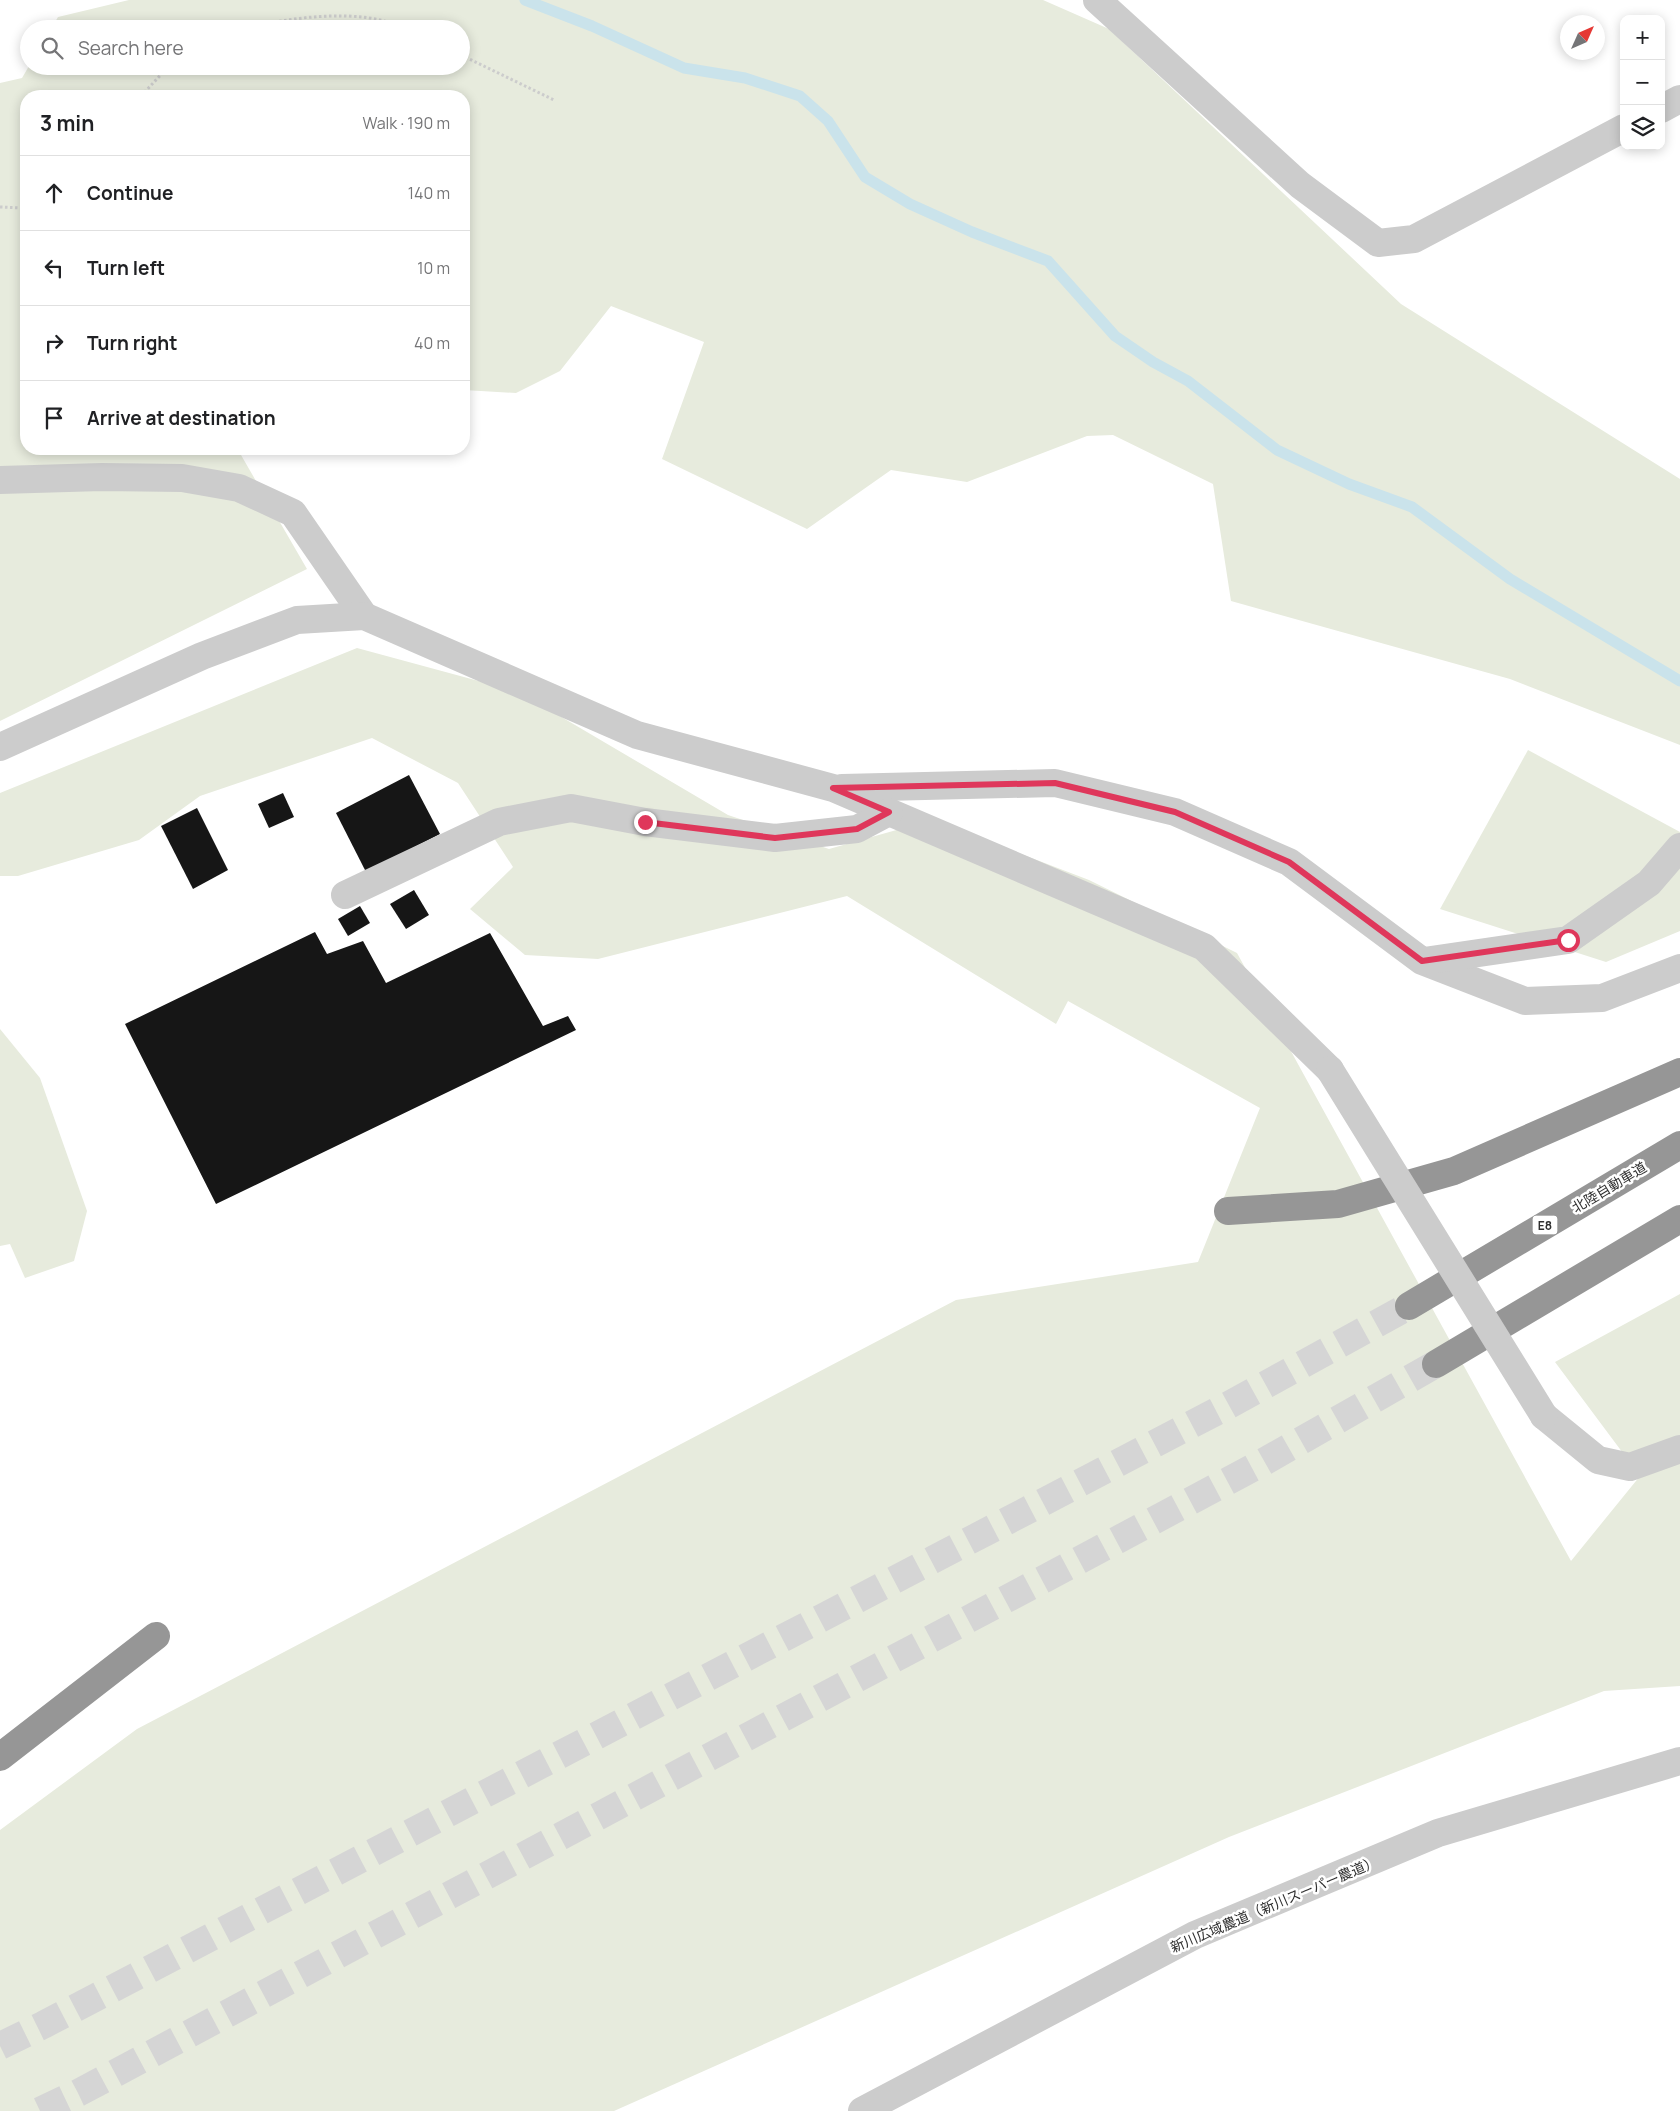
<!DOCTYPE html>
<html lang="en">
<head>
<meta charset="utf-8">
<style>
	body { margin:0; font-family:Manrope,"Noto Sans JP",sans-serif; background:#f2f2f2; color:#202124 }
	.controls { position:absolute; right:15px; top:15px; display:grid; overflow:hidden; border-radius:10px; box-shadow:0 2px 12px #0003 }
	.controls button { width:45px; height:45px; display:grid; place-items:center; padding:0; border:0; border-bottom:1px solid #e0e0e0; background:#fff; color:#202124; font:25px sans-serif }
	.compass { position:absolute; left:1560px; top:15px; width:45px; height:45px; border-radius:50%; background:#fff; box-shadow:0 2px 12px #0003; rotate:45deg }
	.stop { position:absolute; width:15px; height:15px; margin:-11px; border:4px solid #df375b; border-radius:50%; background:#fff }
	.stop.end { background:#df375b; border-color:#fff; box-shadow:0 1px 5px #0008 }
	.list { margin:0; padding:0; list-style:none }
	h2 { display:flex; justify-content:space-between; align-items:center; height:65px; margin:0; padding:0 20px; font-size:21px }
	h2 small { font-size:16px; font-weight:400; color:#757577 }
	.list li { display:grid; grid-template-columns:32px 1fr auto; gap:15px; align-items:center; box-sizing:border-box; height:75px; padding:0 20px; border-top:1px solid #e0e0e0 }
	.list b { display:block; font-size:19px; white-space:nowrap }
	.list em { font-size:16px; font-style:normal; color:#757577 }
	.icon { flex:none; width:28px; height:28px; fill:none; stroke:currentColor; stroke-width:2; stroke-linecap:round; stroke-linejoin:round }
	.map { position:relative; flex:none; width:1680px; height:2111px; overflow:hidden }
	.search { position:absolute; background:#fff; box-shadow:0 2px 12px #0003; left:20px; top:20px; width:450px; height:55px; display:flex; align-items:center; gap:12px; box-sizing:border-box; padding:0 18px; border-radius:28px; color:#757577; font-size:19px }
	.panel { position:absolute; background:#fff; box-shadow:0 2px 12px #0003; left:20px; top:90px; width:450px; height:365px; border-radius:20px }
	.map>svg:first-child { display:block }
</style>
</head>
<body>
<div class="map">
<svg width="1680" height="2111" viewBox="0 0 1680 2111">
	<rect width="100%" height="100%" fill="#fff"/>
	<!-- green -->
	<g fill="#e7ebdd">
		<polygon points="129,0 1043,0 1109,29 1401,304 1680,479 1680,745 1510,679 1231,601 1213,484 1113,435 1087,436 967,482 891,470 807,529 662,459 704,342 611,306 560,371 516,393 464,390 464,96 26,96 26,449 248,449 241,455 307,569 0,721 0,83 22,78 29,66 461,66 461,29 51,29 58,17"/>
		<polygon points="357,648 519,692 728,815 829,849 932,820 1089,880 1237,953 1571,1561 1640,1476 1555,1362 1680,1294 1680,1686 1604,1691 1229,1837 614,2111 0,2111 0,1830 137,1729 956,1300 1198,1262 1260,1108 1068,1001 1056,1024 847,896 598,959 525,955 470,909 513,867 458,783 372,738 200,796 139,840 18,876 0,876 0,793"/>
		<polygon points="1528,750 1680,832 1680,931 1606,962 1440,909"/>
		<polygon points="0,1029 40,1078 87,1211 74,1261 25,1278 10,1244 0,1246"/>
	</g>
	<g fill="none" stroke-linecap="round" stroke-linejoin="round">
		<!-- stream -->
		<polyline stroke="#cae3eb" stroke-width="11" points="525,0 592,26 684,68 745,78 800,96 828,121 865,177 910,204 972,232 1048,261 1115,336 1153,362 1188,381 1277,450 1349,484 1412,507 1510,579 1680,681"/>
	</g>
	<!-- building -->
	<g fill="#161616">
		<polygon points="409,775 440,834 366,872 336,813"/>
		<polygon points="283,793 294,817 269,828 258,804"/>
		<polygon points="197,808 228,870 193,889 161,826"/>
		<polygon points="414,890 429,915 406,929 390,904"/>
		<polygon points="360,906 370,923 348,936 338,919"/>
		<polygon points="315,932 327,954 363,941 386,983 490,933 543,1026 568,1016 576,1030 216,1204 125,1024"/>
	</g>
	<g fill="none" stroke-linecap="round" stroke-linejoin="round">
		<!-- highway-tunnel -->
		<g stroke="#d5d5d5" stroke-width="28" stroke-dasharray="28 14" stroke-linecap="butt">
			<polyline points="0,2046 43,2025 1225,1407 1409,1306"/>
			<polyline points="40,2111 78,2093 1260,1464 1436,1364"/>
		</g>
		<!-- path -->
		<g stroke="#ccc" stroke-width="3" stroke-dasharray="2.5 2.5" stroke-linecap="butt">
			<path d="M240,29C289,18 360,6 406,29"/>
			<polyline points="461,55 554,100"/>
			<polyline points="141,96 169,66"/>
			<polyline points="0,207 22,208 26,206"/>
		</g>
		<!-- minor -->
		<g stroke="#ccc" stroke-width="28">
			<polyline points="1097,0 1300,185 1378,243 1414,239 1624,128"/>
			<polyline points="1661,109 1680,99"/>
			<polyline points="0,480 102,477 182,478 239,488 293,513 364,616"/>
			<polyline points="0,747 202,656 297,620 364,616 637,735 833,788 1204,947 1330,1070"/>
			<polyline points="842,788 1055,783 1175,812 1289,862 1422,961 1525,1001 1602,998 1680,968"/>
			<polyline points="345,895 499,822 571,808 645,822 775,838 857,829 889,812"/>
			<polyline points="1424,961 1568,940 1649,883 1680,847"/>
			<polyline points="1544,1416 1598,1460 1630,1467 1680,1449"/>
			<polyline points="862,2111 1195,1935 1438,1833 1680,1761"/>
		</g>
		<!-- highway -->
		<g stroke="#969696" stroke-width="28">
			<polyline points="1228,1211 1338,1204 1454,1171 1680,1072"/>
			<polyline points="1409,1306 1680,1145"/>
			<polyline points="1436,1364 1680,1219"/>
			<polyline points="0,1757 156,1636"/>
		</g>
		<!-- minor-bridge -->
		<polyline stroke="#ccc" stroke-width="28" points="1330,1070 1544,1416"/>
	</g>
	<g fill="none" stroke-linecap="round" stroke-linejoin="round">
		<!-- route -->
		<polyline stroke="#df375b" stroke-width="6" points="645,822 775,838 857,829 889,812 833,788 1055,783 1175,812 1289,862 1422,961 1568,940"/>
	</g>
	<g text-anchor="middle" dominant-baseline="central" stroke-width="5" stroke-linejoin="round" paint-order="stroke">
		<!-- shield labels -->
		<rect fill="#fff" stroke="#6d6d6d" stroke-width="1" x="1532.5" y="1215.5" width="25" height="19" rx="4"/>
		<g font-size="12" font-weight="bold" fill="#2f2f2f">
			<text x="1545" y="1225">E8</text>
		</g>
		<!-- street labels -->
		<g font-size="14" fill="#2f2f2f" stroke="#fff">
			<text transform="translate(1609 1187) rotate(-31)">北陸自動車道</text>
			<text transform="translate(1274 1904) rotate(-23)">新川広域農道（新川スーパー農道）</text>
		</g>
	</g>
</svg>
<div class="controls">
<button>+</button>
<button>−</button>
<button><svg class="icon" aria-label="layers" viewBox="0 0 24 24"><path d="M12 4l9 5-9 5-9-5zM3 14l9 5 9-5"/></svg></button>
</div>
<svg class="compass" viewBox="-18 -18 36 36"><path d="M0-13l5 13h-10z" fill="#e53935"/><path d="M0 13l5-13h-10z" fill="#757577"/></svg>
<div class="stop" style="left:1568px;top:940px"></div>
<div class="stop end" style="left:645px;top:822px"></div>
<div class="search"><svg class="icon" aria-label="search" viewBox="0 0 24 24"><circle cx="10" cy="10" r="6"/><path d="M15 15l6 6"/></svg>Search here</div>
<section class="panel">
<h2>3 min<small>Walk · 190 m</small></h2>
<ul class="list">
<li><svg class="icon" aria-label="ahead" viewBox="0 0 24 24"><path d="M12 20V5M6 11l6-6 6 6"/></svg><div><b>Continue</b></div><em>140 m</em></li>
<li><svg class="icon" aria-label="left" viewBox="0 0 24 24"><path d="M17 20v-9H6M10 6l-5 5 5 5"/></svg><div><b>Turn left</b></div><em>10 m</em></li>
<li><svg class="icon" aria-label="right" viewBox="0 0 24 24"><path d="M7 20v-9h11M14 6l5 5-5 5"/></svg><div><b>Turn right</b></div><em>40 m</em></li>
<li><svg class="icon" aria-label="arrive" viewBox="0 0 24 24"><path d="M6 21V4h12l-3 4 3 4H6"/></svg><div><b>Arrive at destination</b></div></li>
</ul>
</section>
</div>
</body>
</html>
